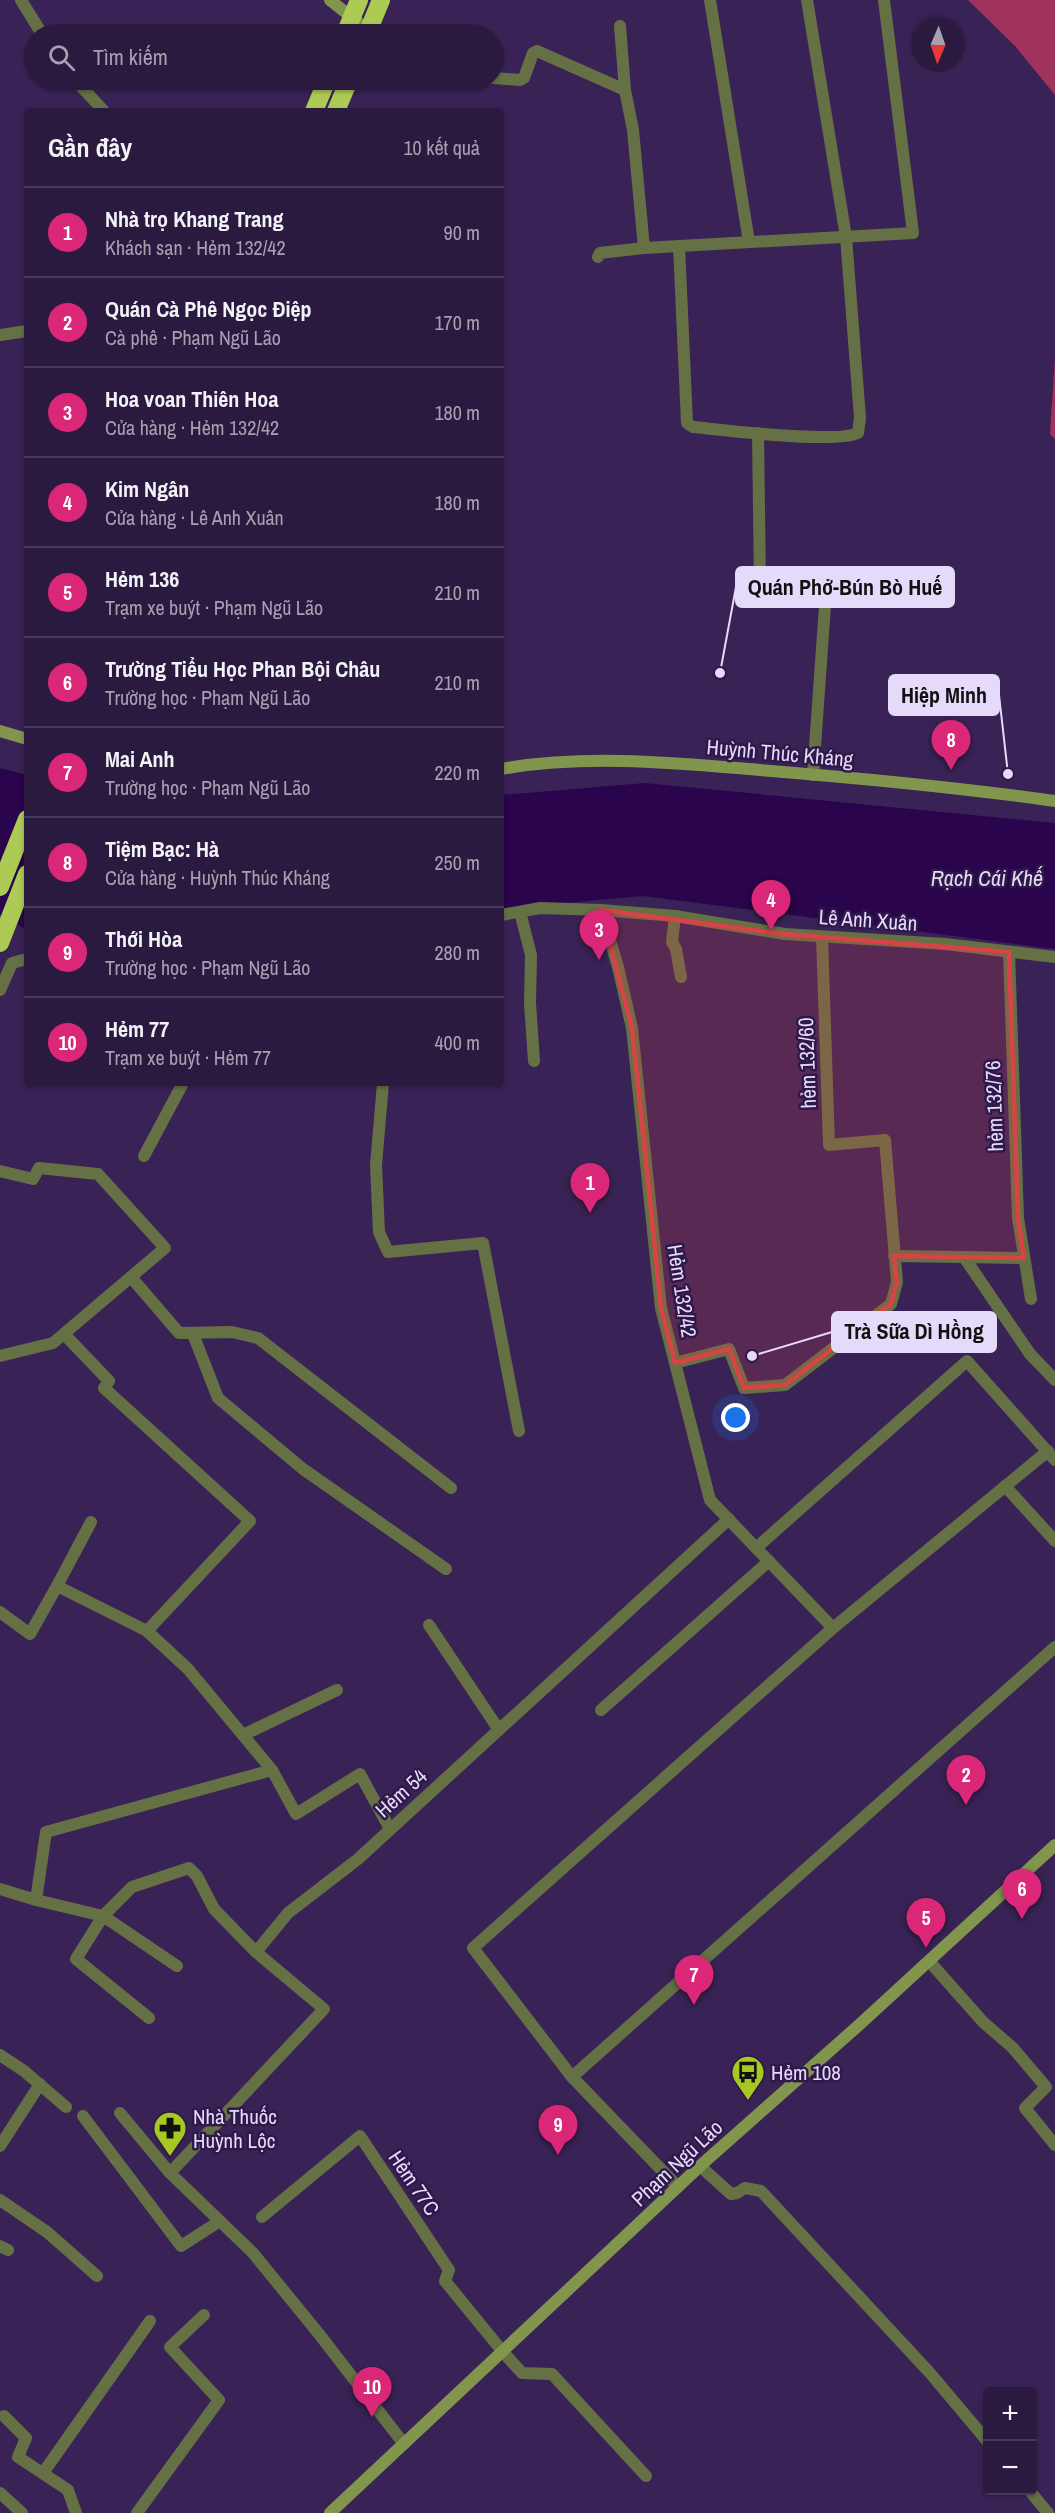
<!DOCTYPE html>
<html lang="vi">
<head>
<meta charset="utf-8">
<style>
	body { margin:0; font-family:"Archivo Narrow",sans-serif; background:#37274b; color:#f1f3f6 }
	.controls { position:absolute; right:18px; bottom:18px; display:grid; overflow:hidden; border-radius:6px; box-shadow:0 2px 4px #0004 }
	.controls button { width:54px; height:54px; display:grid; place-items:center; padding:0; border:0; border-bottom:2px solid #473859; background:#2b1a40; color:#f1f3f6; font:30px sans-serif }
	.compass { position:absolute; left:911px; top:18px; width:54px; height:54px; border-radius:50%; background:#2b1a40; box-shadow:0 2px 4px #0004; rotate:182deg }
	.you { position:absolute; left:736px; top:1418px; width:21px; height:21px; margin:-15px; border:4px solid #fff; border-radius:50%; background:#1a73e8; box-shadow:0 0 0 9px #1a73e833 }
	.badge { display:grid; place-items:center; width:39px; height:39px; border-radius:50%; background:#db2777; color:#fff; font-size:20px; font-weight:700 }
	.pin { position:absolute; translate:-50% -50px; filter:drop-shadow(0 2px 3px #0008) }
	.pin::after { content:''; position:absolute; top:32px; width:21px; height:18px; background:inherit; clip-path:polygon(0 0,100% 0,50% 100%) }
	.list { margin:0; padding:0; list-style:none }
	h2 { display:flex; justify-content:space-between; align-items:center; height:78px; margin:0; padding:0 24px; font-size:26px }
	h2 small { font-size:20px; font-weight:400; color:#a6a1b1 }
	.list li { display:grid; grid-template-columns:39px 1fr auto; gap:18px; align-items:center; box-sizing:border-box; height:90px; padding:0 24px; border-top:2px solid #473859 }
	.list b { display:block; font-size:22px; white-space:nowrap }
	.list p { margin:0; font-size:20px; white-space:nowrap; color:#a6a1b1 }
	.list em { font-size:20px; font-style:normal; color:#a6a1b1 }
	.icon { flex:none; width:33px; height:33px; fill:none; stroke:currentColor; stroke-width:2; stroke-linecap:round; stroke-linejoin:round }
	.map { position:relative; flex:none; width:1055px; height:2513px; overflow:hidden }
	.search { position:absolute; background:#2b1a40; box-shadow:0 2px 4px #0004; left:24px; top:24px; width:480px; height:66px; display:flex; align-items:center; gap:15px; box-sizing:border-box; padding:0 21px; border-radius:33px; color:#a6a1b1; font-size:22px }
	.panel { position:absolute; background:#2b1a40; box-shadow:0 2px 4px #0004; left:24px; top:108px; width:480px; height:978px; border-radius:6px }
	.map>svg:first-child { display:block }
</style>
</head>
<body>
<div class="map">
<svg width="1055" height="2513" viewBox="0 0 1055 2513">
	<rect width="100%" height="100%" fill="#392356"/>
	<!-- forest -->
	<g fill="#9f335b">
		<polygon points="968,0 1055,0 1055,95 1015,46"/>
		<polygon points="1055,358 1055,439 1050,434"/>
	</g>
	<!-- water -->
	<g fill="#2a044c">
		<polygon points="0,768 27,775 27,930 0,914"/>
		<polygon points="645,783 1055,823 1055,949 643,896 501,909 501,795"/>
	</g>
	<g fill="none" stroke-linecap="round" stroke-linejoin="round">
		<!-- street -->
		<g stroke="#657145" stroke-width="12">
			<polyline points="21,0 42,34"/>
			<polyline points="710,0 749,242"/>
			<polyline points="620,26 625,90 633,130 644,248"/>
			<polyline points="494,78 520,80 524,78 533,53 537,51 625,90"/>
			<polyline points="75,80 104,111"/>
			<path d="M679,246L687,423L693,427C724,430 836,444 858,433L860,418L846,237L807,0"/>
			<polyline points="598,257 600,253 644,248 913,233 884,0"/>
			<polyline points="0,335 27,331"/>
			<polyline points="758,433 760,586 762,589 818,597 825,606 813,775"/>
			<polyline points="601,910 618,967 632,1028 661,1308 710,1500 833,1628"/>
			<polyline points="520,912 531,955 530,1003 534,1061"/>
			<polyline points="501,915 540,908 601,910 675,916 785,934 945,944 1055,957"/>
			<polyline points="675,916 672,942 676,949 681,977"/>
			<polyline points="1009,952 1018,1218 1031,1299"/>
			<polyline points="0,990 12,963 27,959"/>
			<polyline points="383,1083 376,1165 379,1232 388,1252 483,1243 519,1431"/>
			<polyline points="144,1156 183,1083"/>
			<polyline points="0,1171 33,1179 39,1168 98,1174 165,1248 53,1343 0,1356"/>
			<polyline points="894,1256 964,1257 1030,1354 1055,1380"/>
			<polyline points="964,1257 1024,1258"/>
			<polyline points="131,1277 179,1333 232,1332 258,1338 451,1488"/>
			<polyline points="64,1334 109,1381 104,1388 250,1521 147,1631"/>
			<polyline points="193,1334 218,1398 303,1469 446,1569"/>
			<polyline points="675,1363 729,1349 744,1388 785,1385 891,1304 897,1282 885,1140 829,1145 822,937"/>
			<polyline points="1005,1486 1055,1541"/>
			<polyline points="91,1522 57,1586 147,1631 188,1669 272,1770 296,1814 360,1774 390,1829"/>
			<polyline points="756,1548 967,1361 1055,1460"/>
			<polyline points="0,1612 30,1634 57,1586"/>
			<polyline points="429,1625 499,1730"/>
			<polyline points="601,1710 769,1561"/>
			<polyline points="243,1735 337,1690"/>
			<polyline points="0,1889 36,1900 103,1916 177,1966"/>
			<polyline points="36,1900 46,1832 272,1770"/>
			<polyline points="929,1961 983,2022 1012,2047 1046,2087 1025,2108 1055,2145"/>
			<polyline points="149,2018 76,1959 103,1916 132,1887 189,1868 197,1876 214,1909 256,1952 288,1913 358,1859 729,1519"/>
			<polyline points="0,2055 24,2071 66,2107"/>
			<polyline points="572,2077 1055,1647"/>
			<polyline points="120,2113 170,2173 253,2253 319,2334 404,2444"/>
			<polyline points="83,2116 181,2246 220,2221"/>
			<polyline points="0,2146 40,2084"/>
			<polyline points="700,2166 731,2194 737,2193 745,2188 761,2191 930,2373 988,2442"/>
			<polyline points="170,2173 324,2009 256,1952"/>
			<polyline points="678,2187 572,2077 473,1948 833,1628 1048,1451"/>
			<polyline points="0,2200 47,2232 97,2276"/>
			<polyline points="262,2217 360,2136 449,2270 445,2281 503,2352 522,2373 552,2374 646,2476"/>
			<polyline points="0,2246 8,2250"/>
			<polyline points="4,2416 26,2438 18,2457 68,2490 76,2513"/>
			<polyline points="43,2473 150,2321"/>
			<polyline points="1029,2490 1048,2513"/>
			<polyline points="0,2493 22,2513"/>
			<polyline points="137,2513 219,2400 170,2347 204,2315"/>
		</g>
		<!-- secondary -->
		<g stroke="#82954c" stroke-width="12">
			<polyline points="330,0 369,31"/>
			<polyline points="0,731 27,739"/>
			<path d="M501,769C586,754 675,763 760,770C859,778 957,787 1055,801"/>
			<polyline points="330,2513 700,2166 859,2025 1055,1845"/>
		</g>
		<!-- highway -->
		<g stroke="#adca54" stroke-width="18">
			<polyline points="345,34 359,0"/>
			<polyline points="367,34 381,0"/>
			<polyline points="314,111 327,80"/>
			<polyline points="336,111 349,80"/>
			<polyline points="0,887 27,819"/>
			<polyline points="0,943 27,874"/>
		</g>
	</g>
	<!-- marked area -->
	<path fill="#d84348" fill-opacity="0.2" stroke="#d84348" stroke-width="4.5" stroke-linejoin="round" d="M601,910L785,934L1009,952L1018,1218L1024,1258L894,1256L897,1282L891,1304L785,1385L744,1388L729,1349L675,1363L661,1308L632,1028Z"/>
	<!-- icons -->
	<defs>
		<symbol id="bus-pin" viewBox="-11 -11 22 30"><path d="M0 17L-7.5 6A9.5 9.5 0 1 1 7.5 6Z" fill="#a6c820" stroke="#2f184a"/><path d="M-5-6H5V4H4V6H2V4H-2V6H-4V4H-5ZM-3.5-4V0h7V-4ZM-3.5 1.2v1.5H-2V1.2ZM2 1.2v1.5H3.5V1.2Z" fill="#111"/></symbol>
		<symbol id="pharmacy-pin" viewBox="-11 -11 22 30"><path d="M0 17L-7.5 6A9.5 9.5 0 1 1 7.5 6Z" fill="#a6c820" stroke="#2f184a"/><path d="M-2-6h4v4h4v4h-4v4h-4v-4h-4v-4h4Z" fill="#111"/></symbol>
	</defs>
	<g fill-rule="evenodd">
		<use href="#bus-pin" x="729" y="2053" width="38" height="52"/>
		<use href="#pharmacy-pin" x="151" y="2109" width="38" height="52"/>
	</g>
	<g text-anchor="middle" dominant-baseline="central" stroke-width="5" stroke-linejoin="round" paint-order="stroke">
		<!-- street labels -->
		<g font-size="21" fill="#e5dafa" stroke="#2f184a">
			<text transform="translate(780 753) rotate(5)">Huỳnh Thúc Kháng</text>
			<text transform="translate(868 920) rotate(4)">Lê Anh Xuân</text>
			<text transform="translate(807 1063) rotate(-92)">hẻm 132/60</text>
			<text transform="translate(994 1106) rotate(-92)">hẻm 132/76</text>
			<text transform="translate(682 1291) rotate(81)">Hẻm 132/42</text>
			<text transform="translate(401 1793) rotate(-42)">Hẻm 54</text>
			<text transform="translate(677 2163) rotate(-43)">Phạm Ngũ Lão</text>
			<text transform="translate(414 2183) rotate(56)">Hẻm 77C</text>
		</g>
		<!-- poi labels -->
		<g font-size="21" fill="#e5dafa" stroke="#2f184a" text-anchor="start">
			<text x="771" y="2072">Hẻm 108</text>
			<text x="193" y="2116">Nhà Thuốc<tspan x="193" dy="24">Huỳnh Lộc</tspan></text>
		</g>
		<!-- water labels -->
		<g font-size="22" font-style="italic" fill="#e3daf4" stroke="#2f184a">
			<text x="987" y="878">Rạch Cái Khế</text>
		</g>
	</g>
	<!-- callouts -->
	<path fill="none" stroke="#e5dafa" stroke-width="2" d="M720 673L736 587M1008 774L999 695M752 1356L832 1332"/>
	<g fill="#e5dafa" stroke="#2f184a" stroke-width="2">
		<circle cx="720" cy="673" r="6"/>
		<circle cx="1008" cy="774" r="6"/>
		<circle cx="752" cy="1356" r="6"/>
	</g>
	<g fill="#e5dafa" stroke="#e5dafa" stroke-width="2">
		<rect x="736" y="567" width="218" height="40" rx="6"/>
		<rect x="889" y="675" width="110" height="40" rx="6"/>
		<rect x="832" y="1312" width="164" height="40" rx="6"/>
	</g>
	<g font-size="22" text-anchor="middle" font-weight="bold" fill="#111">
		<text x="845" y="595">Quán Phở-Bún Bò Huế</text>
		<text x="944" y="703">Hiệp Minh</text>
		<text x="914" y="1339">Trà Sữa Dì Hồng</text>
	</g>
</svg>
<div class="controls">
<button>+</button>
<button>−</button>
</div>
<svg class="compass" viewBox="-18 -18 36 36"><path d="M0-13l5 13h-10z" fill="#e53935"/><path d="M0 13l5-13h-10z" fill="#a6a1b1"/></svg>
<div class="you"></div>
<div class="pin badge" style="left:590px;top:1213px">1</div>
<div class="pin badge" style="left:966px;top:1805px">2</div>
<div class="pin badge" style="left:599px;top:960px">3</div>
<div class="pin badge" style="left:771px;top:930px">4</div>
<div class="pin badge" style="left:926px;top:1948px">5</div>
<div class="pin badge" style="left:1022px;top:1919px">6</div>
<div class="pin badge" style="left:694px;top:2005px">7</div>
<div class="pin badge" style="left:951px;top:770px">8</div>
<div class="pin badge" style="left:558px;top:2155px">9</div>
<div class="pin badge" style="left:372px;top:2417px">10</div>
<div class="search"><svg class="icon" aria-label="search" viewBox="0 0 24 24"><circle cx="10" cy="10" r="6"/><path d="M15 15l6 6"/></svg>Tìm kiếm</div>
<section class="panel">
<h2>Gần đây<small>10 kết quả</small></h2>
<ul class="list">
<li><span class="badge">1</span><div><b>Nhà trọ Khang Trang</b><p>Khách sạn · Hẻm 132/42</p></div><em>90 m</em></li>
<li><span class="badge">2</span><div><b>Quán Cà Phê Ngọc Điệp</b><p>Cà phê · Phạm Ngũ Lão</p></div><em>170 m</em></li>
<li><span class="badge">3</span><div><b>Hoa voan Thiên Hoa</b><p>Cửa hàng · Hẻm 132/42</p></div><em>180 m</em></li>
<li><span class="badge">4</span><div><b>Kim Ngân</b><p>Cửa hàng · Lê Anh Xuân</p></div><em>180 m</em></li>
<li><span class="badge">5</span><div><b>Hẻm 136</b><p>Trạm xe buýt · Phạm Ngũ Lão</p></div><em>210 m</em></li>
<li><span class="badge">6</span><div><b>Trường Tiểu Học Phan Bội Châu</b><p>Trường học · Phạm Ngũ Lão</p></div><em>210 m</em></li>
<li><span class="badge">7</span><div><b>Mai Anh</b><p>Trường học · Phạm Ngũ Lão</p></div><em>220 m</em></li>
<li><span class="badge">8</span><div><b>Tiệm Bạc: Hà</b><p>Cửa hàng · Huỳnh Thúc Kháng</p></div><em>250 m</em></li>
<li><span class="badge">9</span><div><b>Thới Hòa</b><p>Trường học · Phạm Ngũ Lão</p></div><em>280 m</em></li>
<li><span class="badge">10</span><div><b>Hẻm 77</b><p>Trạm xe buýt · Hẻm 77</p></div><em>400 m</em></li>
</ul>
</section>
</div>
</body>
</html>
